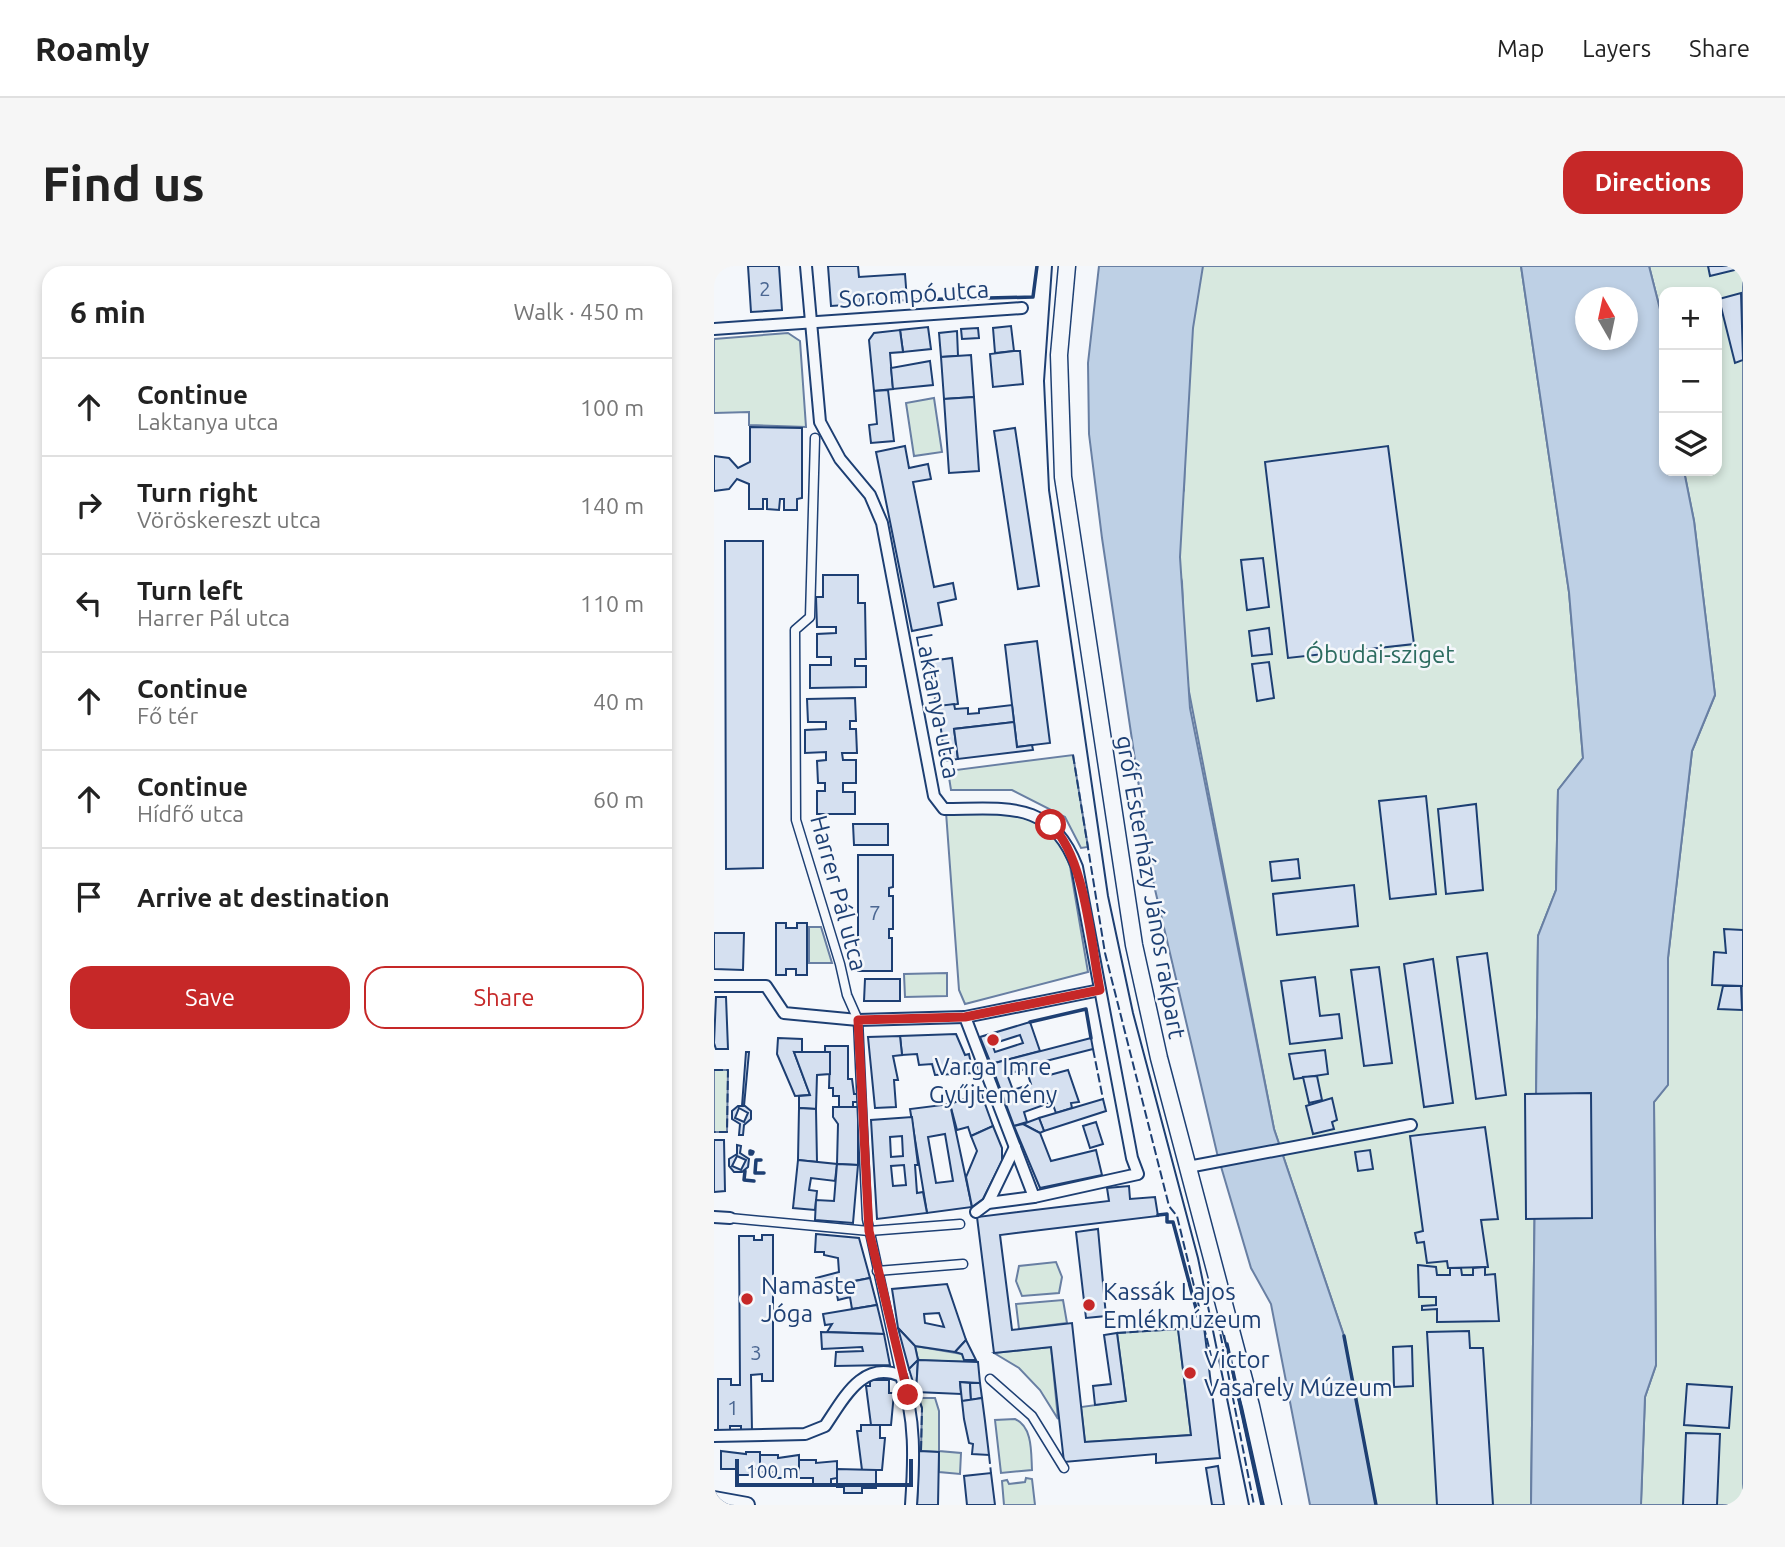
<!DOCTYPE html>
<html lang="en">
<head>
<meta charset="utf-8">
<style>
	body { margin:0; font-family:Ubuntu,sans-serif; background:#f6f6f6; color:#222 }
	.controls { position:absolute; right:21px; top:21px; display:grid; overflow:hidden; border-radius:14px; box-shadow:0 4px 10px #0003 }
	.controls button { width:63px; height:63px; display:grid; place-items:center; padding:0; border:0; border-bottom:2px solid #e0e0e0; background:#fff; color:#222; font:35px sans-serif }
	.compass { position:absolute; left:861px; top:21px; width:63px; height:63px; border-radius:50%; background:#fff; box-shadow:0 4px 10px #0003; rotate:351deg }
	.scale { position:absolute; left:21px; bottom:18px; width:178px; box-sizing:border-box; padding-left:7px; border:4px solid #1d3f73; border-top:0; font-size:19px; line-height:24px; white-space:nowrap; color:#1d3f73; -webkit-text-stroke:5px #f4f7fb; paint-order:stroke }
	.stop { position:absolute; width:21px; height:21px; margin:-16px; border:5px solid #c62828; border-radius:50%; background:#fff }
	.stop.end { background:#c62828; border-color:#fff; box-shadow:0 2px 7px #0008 }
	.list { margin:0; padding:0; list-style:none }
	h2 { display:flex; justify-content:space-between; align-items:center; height:91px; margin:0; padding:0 28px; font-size:30px }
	h2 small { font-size:23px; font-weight:400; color:#767676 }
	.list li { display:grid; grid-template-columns:46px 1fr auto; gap:21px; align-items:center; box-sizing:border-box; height:98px; padding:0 28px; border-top:2px solid #e0e0e0 }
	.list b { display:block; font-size:26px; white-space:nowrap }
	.list p { margin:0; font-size:23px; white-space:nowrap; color:#767676 }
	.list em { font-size:23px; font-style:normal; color:#767676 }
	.actions { display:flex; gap:14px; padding:21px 28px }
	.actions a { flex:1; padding:16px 0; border:2px solid #c62828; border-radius:21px; text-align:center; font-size:24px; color:#c62828 }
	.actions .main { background:#c62828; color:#fff }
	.icon { flex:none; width:38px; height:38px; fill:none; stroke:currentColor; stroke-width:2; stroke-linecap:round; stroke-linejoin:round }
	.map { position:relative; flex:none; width:1029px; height:1239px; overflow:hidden; border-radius:21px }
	header { display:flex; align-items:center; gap:42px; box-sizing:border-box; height:98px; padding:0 35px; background:#fff; border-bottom:2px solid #e0e0e0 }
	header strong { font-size:33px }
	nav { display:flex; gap:38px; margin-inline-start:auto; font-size:24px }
	.intro { display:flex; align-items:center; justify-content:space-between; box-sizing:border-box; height:168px; padding:0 42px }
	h1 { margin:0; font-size:49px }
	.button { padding:18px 32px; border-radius:21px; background:#c62828; color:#fff; font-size:24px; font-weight:700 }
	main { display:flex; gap:42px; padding:0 42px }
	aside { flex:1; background:#fff; border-radius:21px; box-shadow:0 4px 10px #0003 }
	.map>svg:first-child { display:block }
</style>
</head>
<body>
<header>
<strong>Roamly</strong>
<nav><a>Map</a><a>Layers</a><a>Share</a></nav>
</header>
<div class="intro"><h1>Find us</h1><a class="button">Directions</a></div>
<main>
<aside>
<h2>6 min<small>Walk · 450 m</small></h2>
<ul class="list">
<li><svg class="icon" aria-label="ahead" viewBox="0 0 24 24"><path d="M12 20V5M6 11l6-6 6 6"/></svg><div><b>Continue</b><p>Laktanya utca</p></div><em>100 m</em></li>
<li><svg class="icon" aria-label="right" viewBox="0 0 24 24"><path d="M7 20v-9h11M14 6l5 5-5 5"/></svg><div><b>Turn right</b><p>Vöröskereszt utca</p></div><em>140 m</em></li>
<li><svg class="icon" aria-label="left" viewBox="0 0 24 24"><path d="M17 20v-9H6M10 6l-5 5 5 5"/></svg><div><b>Turn left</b><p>Harrer Pál utca</p></div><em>110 m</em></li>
<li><svg class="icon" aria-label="ahead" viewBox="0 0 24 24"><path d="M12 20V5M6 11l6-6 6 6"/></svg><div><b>Continue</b><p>Fő tér</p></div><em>40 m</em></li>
<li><svg class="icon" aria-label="ahead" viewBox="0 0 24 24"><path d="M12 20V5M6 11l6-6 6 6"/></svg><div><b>Continue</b><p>Hídfő utca</p></div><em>60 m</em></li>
<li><svg class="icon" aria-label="arrive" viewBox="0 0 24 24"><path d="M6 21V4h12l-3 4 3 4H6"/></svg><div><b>Arrive at destination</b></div></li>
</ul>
<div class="actions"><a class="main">Save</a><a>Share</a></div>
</aside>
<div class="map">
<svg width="1029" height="1239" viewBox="0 0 1029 1239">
	<rect width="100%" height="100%" fill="#f4f7fb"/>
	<!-- green -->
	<g fill="#d7e8df" stroke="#687fa3" stroke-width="2">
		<polygon points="475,0 807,0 855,326 869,492 844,524 842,624 824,670 817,1239 662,1239 630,1070 560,863 463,364 469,341 468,316 454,262 470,224"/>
		<polygon points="935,0 1029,0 1029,1239 927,1239 927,1235 931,1131 942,1099 940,836 954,818 954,692 978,485 1001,429 980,255 970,205 1003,205 1003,26 950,26 950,59"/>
		<polygon points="74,67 86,75 92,161 35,159 35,146 0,147 0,73"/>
		<polygon points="220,132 228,186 200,190 192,137"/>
		<polygon points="359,489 374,581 367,582 351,551 298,524 237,524 234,505"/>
		<polygon points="232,546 296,548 320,555 345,574 356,600 374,706 251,738 245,724"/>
		<polygon points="95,661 107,661 118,697 95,697"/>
		<polygon points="233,707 233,730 191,731 190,708"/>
		<polygon points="0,804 14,804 13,866 0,866"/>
		<polygon points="342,996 348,1011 345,1027 308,1030 302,1015 305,1000"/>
		<polygon points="349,1034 353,1057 305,1063 302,1038"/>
		<polygon points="464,1063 477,1169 371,1176 367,1141 412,1135 403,1067"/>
		<polygon points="201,1080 248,1088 251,1096 204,1094"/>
		<polygon points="337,1081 344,1153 326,1124 305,1102 280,1087"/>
		<polygon points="205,1132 221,1132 225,1145 225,1185 247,1187 246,1208 225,1206 225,1186 207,1185 208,1142"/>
		<path d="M301,1153C319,1161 317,1187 318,1204L287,1207L281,1154Z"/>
		<polygon points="312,1212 318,1213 321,1239 290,1239 288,1215 293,1214 295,1218 311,1216"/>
	</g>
	<!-- water -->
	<g fill="#bed0e5" stroke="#687fa3" stroke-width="2" fill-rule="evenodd">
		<polygon points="385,0 489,0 479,62 466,291 476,442 560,863 630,1070 662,1239 596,1239 557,1038 537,1002 503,887 439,615 388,272 375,168 374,97"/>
		<path d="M807,0H935L950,59V205H970L980,255L1001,429L978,485L954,692V819L940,836L942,1099L931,1131L927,1239H817L824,670L842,624L844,524L869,492L855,326ZM872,32H914V74H872Z"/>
	</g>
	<!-- building -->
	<g fill="#d5e0f0" stroke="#1d3f73" stroke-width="2" fill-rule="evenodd">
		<polygon points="34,0 65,0 68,44 37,46"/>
		<polygon points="114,0 144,0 145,11 191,8 193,34 156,37 156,33 146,33 147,38 117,40"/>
		<polygon points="994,0 1029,0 1029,2 996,10"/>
		<polygon points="1027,27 1029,94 1021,97 1005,33"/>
		<polygon points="297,60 300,85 281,87 279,62"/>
		<polygon points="214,61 217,83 189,86 186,64"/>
		<polygon points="264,62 265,72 248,73 247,63"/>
		<polygon points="186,64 189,86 176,87 179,123 160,125 155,74 160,67"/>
		<polygon points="243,65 244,90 227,91 225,67"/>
		<polygon points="300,85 306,85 309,118 279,121 276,88"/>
		<polygon points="257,89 260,131 230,133 227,91"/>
		<polygon points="216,95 219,119 179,123 177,102"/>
		<polygon points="174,124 180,175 157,177 155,159 163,158 160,125"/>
		<polygon points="260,131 265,205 235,207 230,133"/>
		<polygon points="36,161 88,162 88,232 83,233 83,244 70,244 70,233 66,233 65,244 53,243 53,233 49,233 49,243 35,243 35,218 23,213 15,223 0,225 0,190 15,192 24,202 36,196"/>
		<polygon points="301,162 325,320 304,323 280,165"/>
		<polygon points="191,180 195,202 214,198 217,213 199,216 220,321 239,317 242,333 224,337 228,359 198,365 162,186"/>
		<polygon points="674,180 700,378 574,392 551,196"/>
		<polygon points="11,275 49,275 49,602 12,603"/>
		<polygon points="549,292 555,341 533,344 527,294"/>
		<polygon points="109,309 144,309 144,337 151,337 152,393 141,393 141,400 152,400 152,421 96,422 96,399 117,399 117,391 103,391 103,368 122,367 122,361 103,361 102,331 109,331"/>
		<polygon points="555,362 558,388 538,390 535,365"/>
		<polygon points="323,375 336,477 303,481 291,379"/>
		<polygon points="238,392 244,438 222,441 216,395"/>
		<polygon points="555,396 560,432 543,435 538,398"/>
		<polygon points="141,432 142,455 136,455 136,463 142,463 143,487 128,487 129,494 142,494 142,517 129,517 129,526 141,526 141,548 103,548 103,525 111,525 111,517 104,517 103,495 112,494 112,486 91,487 91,464 112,463 112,456 94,456 93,433"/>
		<polygon points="240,438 241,443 254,442 254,448 265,447 265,443 298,439 300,456 240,463 244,493 231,495 224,440"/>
		<polygon points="300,456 303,481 318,479 319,484 244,493 240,463"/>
		<polygon points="712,530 722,628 676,633 665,535"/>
		<polygon points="762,538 769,624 732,628 724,543"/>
		<polygon points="139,558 174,558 174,579 140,579"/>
		<polygon points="144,589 179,589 179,621 175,622 175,630 179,630 179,663 175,663 175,672 178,672 178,705 144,705"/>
		<polygon points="584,593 586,612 558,615 556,596"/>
		<polygon points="640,619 644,660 563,669 559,628"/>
		<polygon points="62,657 72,657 72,662 83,662 83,657 93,657 93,709 82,709 82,703 72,703 72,709 62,709"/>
		<polygon points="1010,663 1029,664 1029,720 998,719 1000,686 1012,687"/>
		<polygon points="0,667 30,667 29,704 0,703"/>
		<polygon points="773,687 792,829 762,833 743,691"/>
		<polygon points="719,693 739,837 710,841 690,698"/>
		<polygon points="665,701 678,797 650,800 637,704"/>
		<polygon points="601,711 606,750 625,748 628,772 576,778 567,715"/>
		<polygon points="151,713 186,713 186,735 150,735"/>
		<polygon points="1009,720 1027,720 1028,744 1004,743"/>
		<polygon points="2,731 12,731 14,783 2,783 0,777"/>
		<path d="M316,756L326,785L277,798L266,771ZM306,769L309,777L281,786L278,778Z"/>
		<polygon points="242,768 251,789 255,788 259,807 221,809 218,798 205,799 203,788 188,789 186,770"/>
		<polygon points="186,770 188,789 179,790 184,814 180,814 182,841 161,842 154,771"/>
		<polygon points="64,772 88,773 88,787 80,786 96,829 81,830 63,788"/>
		<path d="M377,772L379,783L328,796L332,810L354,804L365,836L357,837L358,842L342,847L338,836L310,846L313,856L300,860L277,798ZM312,803L317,818L299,824L293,808Z"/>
		<polygon points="111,780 134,780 134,813 138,813 140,828 144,828 144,836 139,836 139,841 125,841 125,830 119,830 119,822 115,822 116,786 111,786"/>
		<polygon points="611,784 614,808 580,813 575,788"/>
		<polygon points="32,786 35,786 30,840 28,840"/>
		<polygon points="80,786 116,786 116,808 103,809 102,843 85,842 85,830 96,829"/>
		<polygon points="603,810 608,834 595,837 589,811"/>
		<polygon points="267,827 279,860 257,870 254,861 243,864 236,838"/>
		<polygon points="877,827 878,952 812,953 811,828"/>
		<polygon points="618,832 623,854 618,856 620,863 599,868 592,840"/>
		<polygon points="389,833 392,845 330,865 325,852"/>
		<path d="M236,838L258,941L213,947L196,843ZM231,868L239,915L222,917L214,871Z"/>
		<path d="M24,840H31L37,845V853L30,859L29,869H25L26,858L18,853V845ZM25,842L34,847L30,856L21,852Z"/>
		<polygon points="119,841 144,841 144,899 123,898 124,858 119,851"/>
		<polygon points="85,842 102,843 103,896 84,894"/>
		<path d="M198,851L204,899H201L203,927L209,926L213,947L163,953L157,854ZM188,870L189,890L177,891L176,871ZM190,899L192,919L179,920L177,900Z"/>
		<polygon points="325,852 330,865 326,867 309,858"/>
		<polygon points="382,856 389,878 376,882 369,860"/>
		<polygon points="309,858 326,867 337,895 382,884 388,909 326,922 300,860"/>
		<polygon points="279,860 288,882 288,895 269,933 258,941 252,911 263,885 257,870"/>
		<polygon points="771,861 784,953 767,954 774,1001 734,1002 733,995 713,997 710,976 703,977 701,967 709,965 696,870"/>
		<polygon points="0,874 10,874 11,925 0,926"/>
		<path d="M23,879L27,880L26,887L35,893L34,901L28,906H20L15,900V893L23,888ZM23,890L32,894L27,904L18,900Z"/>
		<polygon points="656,884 659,903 644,905 641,886"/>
		<polygon points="84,894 123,898 121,915 97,912 95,924 103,925 101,944 79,942"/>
		<polygon points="123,898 144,899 139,957 101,954 102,934 120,935"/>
		<polygon points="415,920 416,933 441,931 444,950 286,969 298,1064 358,1057 371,1176 477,1169 464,1063 490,1061 506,1192 442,1197 442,1188 350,1196 337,1081 280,1087 263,951 395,935 393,922"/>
		<polygon points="384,963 392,1050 372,1052 362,966"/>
		<polygon points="102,968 145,972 156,1012 103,1022 102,1012 125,1006 124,992 110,989 110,986 101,986"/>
		<polygon points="48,969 59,969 59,1115 48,1115 48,1108 37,1109 38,1165 27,1165 27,1160 16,1160 16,1165 4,1165 4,1113 17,1113 17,1119 26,1119 25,970 40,970 40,974 48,974"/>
		<polygon points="704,999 722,1001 723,1009 736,1009 736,1002 747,1002 748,1009 759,1009 759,1002 771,1001 771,1009 781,1008 785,1055 723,1056 723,1043 708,1044 708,1040 722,1039 722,1031 705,1031"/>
		<polygon points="156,1012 163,1039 138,1043 136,1031 124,1034 121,1019"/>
		<path d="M233,1018L252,1074L241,1086L201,1080L184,1062L178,1023ZM225,1047L230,1061L211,1057L210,1048Z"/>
		<polygon points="163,1039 170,1068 113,1066 118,1058 111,1059 109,1048"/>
		<polygon points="184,1062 201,1080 204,1094 195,1103"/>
		<polygon points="755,1065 756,1082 769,1082 779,1239 723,1239 713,1066"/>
		<polygon points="107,1066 170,1068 176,1099 121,1100 122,1086 149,1085 148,1081 108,1083"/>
		<polygon points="403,1067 412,1135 381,1139 379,1120 397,1118 390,1069"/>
		<polygon points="252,1074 262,1094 250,1094 248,1088 241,1086"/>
		<polygon points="698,1080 699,1120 680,1121 679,1081"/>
		<polygon points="204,1094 202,1126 195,1103"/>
		<polygon points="204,1094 264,1096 266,1117 246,1116 247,1128 202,1126"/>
		<polygon points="156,1114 175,1114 175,1127 180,1127 177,1159 157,1159 152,1120 156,1120"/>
		<polygon points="246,1116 256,1117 257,1134 248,1135"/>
		<polygon points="256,1117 266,1117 268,1132 257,1134"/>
		<polygon points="973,1118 1018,1121 1015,1162 970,1159"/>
		<polygon points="268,1132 271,1155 275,1189 258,1188 259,1178 255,1177 250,1153 248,1135"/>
		<polygon points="147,1159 166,1159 166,1172 171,1172 168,1204 148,1204 143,1165 147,1165"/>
		<polygon points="972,1167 1006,1168 1003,1239 969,1239"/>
		<polygon points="7,1185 32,1188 32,1186 46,1186 46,1203 40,1203 40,1209 22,1209 22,1203 7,1203"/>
		<polygon points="205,1185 225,1186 224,1239 203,1239"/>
		<polygon points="46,1189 64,1189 64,1192 85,1189 85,1207 79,1207 79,1212 61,1212 61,1206 46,1206"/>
		<polygon points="85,1194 102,1194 102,1197 123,1195 123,1212 117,1213 117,1218 99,1218 99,1212 85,1212"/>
		<polygon points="504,1200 510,1239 498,1239 492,1202"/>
		<polygon points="123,1203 162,1204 162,1222 148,1222 148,1227 130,1227 130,1221 123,1221"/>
		<polygon points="277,1207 281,1239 253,1239 250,1210"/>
	</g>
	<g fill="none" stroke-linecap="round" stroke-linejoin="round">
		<defs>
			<g id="pedestrian">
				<polyline points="101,172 96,351 81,364 82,554 126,698 133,729 144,754 153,953 187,1110"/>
				<polyline points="16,952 155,965 246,958"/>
				<polyline points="163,1005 249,998"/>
				<polyline points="276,1113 318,1150 350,1202"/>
			</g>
			<g id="minor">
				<path d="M92,0L106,156L126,193L156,229L168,257L220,530L230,543C292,543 337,533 363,601L418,892L424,908L320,931L274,937L262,946"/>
				<polyline points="0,63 308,42"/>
				<polyline points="0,720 52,720 70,747 144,754 251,751 386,724"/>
				<polyline points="251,751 320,931"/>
				<polyline points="474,901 697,859"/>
				<polyline points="274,937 301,881"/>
				<polyline points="0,951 16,952"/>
				<path d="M0,1170L91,1168L111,1160C129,1134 148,1093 187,1110C202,1152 200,1195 197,1239"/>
			</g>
			<polyline id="tertiary" points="0,1233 33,1239"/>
			<polyline id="secondary" points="353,0 345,89 349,211 420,679 445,792 537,1140 559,1239"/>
		</defs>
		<!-- pedestrian casing -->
		<use href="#pedestrian" stroke="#1d3f73" stroke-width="11"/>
		<!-- minor casing -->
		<use href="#minor" stroke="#1d3f73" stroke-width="14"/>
		<!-- tertiary casing -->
		<use href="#tertiary" stroke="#1d3f73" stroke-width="18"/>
		<!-- secondary casing -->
		<use href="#secondary" stroke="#1d3f73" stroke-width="19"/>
		<!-- pedestrian -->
		<use href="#pedestrian" stroke="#f4f7fb" stroke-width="8"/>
		<!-- minor -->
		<use href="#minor" stroke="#f4f7fb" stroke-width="10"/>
		<!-- tertiary -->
		<use href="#tertiary" stroke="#f4f7fb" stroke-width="14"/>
		<!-- secondary -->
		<use href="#secondary" stroke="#f4f7fb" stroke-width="16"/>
		<!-- tram -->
		<polyline stroke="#1d3f73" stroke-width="2" points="338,0 330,115 335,224 394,630 419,747 484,992 535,1239"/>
		<!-- fence -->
		<g stroke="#1d3f73" stroke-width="2" stroke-dasharray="9 3.5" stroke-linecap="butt">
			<polyline points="359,489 391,687 455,940 463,950 497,1090"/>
			<polyline points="379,783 389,833"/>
			<polyline points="0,804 14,804 13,866 0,866"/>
			<polyline points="504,1056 540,1239"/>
			<polyline points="403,1067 464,1063"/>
			<polyline points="510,1069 546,1229"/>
			<polyline points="202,1126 208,1142 207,1185"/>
			<polyline points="275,1189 277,1207"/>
		</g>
		<!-- wall -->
		<g stroke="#1d3f73" stroke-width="3.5">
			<polyline points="193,34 319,31 323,0"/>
			<polyline points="316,756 372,743 377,772"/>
			<polygon points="36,885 39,886 38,888 36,888"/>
			<polyline points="47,894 42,894 41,907 50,907"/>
			<polyline points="31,905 30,914 40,915"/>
			<polyline points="444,949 453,948 453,956 459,956 487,1061"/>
			<polyline points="630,1070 662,1239"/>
			<polyline points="513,1078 548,1239"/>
		</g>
	</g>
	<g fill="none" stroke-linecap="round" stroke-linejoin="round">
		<!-- route -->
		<path stroke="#c62828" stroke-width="9" d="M194,1129L155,965L144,754L251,751L386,724C377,678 371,590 337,559"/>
	</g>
	<!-- markers -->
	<g fill="#c62828" stroke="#f4f7fb" stroke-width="2.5">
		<circle cx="279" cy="774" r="7"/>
		<circle cx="33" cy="1033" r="7"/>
		<circle cx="375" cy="1039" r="7"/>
		<circle cx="476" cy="1107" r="7"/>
	</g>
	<g text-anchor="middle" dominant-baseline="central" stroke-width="5" stroke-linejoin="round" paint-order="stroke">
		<!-- number labels -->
		<g font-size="21" fill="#4b6792">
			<text x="51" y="22">2</text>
			<text x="161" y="646">7</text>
			<text x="42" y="1086">3</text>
			<text x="19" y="1141">1</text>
		</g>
		<!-- street labels -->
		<g font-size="24" fill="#1d3f73" stroke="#f4f7fb">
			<text transform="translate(200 28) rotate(-4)">Sorompó utca</text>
			<text transform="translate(224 440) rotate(79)">Laktanya utca</text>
			<text transform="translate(437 621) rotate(80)">gróf Esterházy János rakpart</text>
			<text transform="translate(125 627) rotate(75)">Harrer Pál utca</text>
		</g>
		<!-- park labels -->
		<g font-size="24" fill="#2c6c60" stroke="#f4f7fb">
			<text x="666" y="388">Óbudai-sziget</text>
		</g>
		<!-- poi labels -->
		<g font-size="24" fill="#1d3f73" stroke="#f4f7fb" text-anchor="start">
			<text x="279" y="800" text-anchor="middle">Varga Imre<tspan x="279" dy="28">Gyűjtemény</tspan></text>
			<text x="47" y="1019">Namaste<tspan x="47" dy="28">Jóga</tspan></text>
			<text x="389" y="1025">Kassák Lajos<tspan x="389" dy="28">Emlékmúzeum</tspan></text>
			<text x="490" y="1093">Victor<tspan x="490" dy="28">Vasarely Múzeum</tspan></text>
		</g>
	</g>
</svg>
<div class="controls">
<button>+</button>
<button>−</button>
<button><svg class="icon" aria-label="layers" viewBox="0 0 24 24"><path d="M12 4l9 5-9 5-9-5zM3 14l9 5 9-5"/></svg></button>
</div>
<svg class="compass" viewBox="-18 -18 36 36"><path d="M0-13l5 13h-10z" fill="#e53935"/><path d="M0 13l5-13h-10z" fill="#767676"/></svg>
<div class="scale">100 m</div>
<div class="stop" style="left:337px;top:559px"></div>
<div class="stop end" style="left:194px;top:1129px"></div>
</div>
</main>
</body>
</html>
